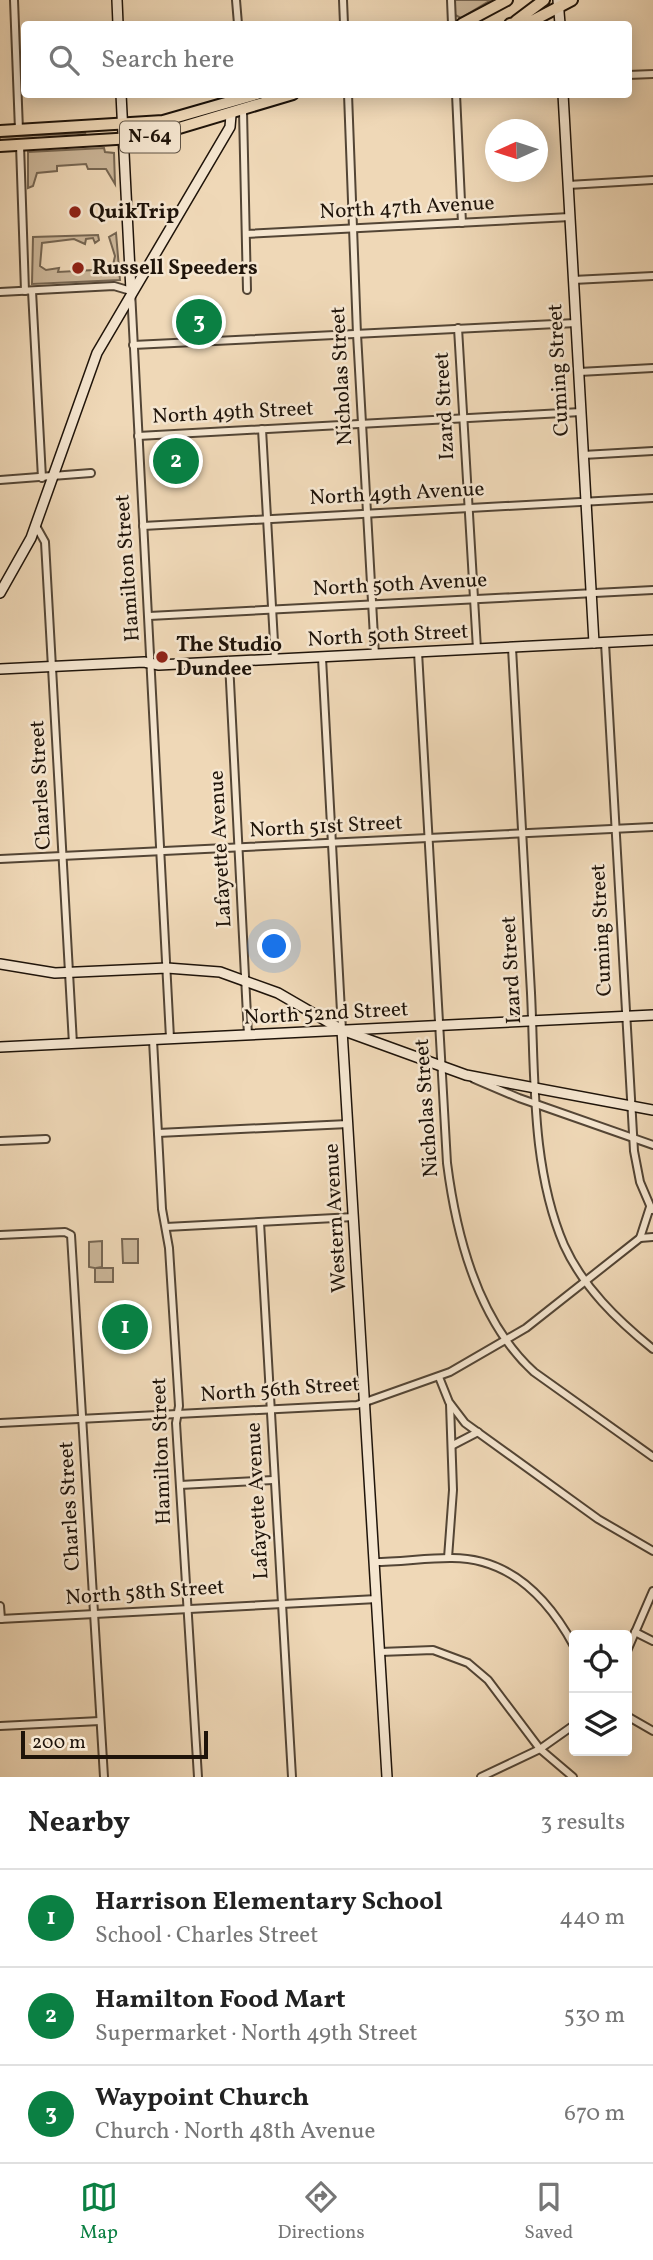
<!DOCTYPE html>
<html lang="en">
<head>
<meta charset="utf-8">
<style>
	body { margin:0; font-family:Vollkorn,serif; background:#f2f2f2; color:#222 }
	.controls { position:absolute; right:21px; bottom:21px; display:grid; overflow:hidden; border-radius:7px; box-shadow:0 4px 18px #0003 }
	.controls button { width:63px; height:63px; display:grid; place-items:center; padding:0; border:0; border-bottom:2px solid #e0e0e0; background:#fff; color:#222; font:35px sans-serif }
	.compass { position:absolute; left:485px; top:119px; width:63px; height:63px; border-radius:50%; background:#fff; box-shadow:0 4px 18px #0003; rotate:267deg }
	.scale { position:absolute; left:21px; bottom:18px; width:187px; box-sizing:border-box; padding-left:7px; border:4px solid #1f140a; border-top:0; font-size:19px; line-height:24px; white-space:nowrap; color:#1f140a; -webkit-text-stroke:5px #f5e6d0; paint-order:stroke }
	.you { position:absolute; left:275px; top:947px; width:24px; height:24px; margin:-18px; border:5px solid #fff; border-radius:50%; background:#1a73e8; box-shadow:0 0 0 10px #1a73e833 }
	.badge { display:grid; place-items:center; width:46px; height:46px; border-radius:50%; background:#0b8043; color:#fff; font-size:23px; font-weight:700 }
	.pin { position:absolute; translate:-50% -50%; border:4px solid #fff; box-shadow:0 2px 7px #0006 }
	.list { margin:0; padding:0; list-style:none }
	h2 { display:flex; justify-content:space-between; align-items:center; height:91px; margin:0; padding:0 28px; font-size:30px }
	h2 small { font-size:23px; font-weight:400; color:#767676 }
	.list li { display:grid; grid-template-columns:46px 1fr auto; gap:21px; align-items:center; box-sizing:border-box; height:98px; padding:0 28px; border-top:2px solid #e0e0e0 }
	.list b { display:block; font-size:26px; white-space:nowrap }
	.list p { margin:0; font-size:23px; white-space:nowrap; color:#767676 }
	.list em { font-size:23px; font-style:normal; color:#767676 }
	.icon { flex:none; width:38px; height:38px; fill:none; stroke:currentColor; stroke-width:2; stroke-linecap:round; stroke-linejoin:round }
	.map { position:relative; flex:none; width:653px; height:1777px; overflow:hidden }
	.search { position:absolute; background:#fff; box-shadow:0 4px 18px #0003; left:21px; right:21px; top:21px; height:77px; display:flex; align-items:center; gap:18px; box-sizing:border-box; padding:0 24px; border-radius:7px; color:#767676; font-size:26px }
	.sheet { height:385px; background:#fff }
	nav { display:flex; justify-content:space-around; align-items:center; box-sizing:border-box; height:98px; border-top:2px solid #e0e0e0; background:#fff; font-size:19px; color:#767676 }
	nav a { display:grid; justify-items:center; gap:4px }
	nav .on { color:#0b8043 }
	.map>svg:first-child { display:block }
</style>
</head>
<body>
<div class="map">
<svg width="653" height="1777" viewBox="0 0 653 1777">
	<rect width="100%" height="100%" fill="#efd8b7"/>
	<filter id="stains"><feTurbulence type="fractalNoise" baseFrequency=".00286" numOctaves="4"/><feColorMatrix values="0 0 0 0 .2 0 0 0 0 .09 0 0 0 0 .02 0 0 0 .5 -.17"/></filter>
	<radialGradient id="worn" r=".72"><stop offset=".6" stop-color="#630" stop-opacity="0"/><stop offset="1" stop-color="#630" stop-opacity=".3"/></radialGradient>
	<!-- green -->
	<g fill="#ccb79a" stroke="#766652" stroke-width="2">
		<polygon points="454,0 491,0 461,18 455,15"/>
		<polygon points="86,133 71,138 0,142 0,137"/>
		<polygon points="104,148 105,152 114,153 115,184 106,169 88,169 86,164 57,166 57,171 37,173 33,186 28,188 28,152"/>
		<polygon points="116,233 120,280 32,284 33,237 98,235 99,240 95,243 93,238 86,239 85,244 74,239 42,243 40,266 46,270 59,268 58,272 94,270 94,266 113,265 115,256 109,237"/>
		<polygon points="122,1239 138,1239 138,1263 123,1263"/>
		<polygon points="102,1241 102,1267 96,1268 113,1268 113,1282 95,1282 95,1268 89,1267 89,1242"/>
	</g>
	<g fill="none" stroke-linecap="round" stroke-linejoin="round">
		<defs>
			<g id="street">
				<polyline points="14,0 19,130"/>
				<polyline points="236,0 238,24"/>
				<polyline points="343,0 344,24"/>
				<polyline points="451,0 452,24"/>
				<polyline points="628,75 653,74"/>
				<polyline points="348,94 357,334 375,655"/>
				<polyline points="456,94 462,223"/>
				<polyline points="243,111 247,290"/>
				<polyline points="20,145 25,291"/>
				<polyline points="568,185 653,180"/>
				<polyline points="246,234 570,217"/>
				<polyline points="573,280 653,276"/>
				<polyline points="32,291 42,478"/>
				<polyline points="0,292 114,286 131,291 170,1038"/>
				<polyline points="458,328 477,649"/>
				<polyline points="133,345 576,323"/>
				<polyline points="579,372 653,368"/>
				<polyline points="262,429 275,660"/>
				<polyline points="138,436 581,412"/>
				<polyline points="583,455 653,451"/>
				<polyline points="0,480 91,473"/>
				<polyline points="36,526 45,542 73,1044"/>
				<polyline points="143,526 653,498"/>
				<polyline points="149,616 653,590"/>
				<polyline points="605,643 634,1151 640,1182 652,1210"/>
				<path d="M512,648C518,763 525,878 531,993C535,1075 531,1168 564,1245C583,1287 617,1320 653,1349"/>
				<path d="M418,652L447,1163C456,1234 478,1321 534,1372L653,1457"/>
				<polyline points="322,658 342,1030"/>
				<polyline points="229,662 248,1035"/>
				<polyline points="0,859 653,827"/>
				<polyline points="153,1040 162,1209 169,1248 179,1406 176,1423 198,1777"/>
				<polyline points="474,1079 519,1098 653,1145"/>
				<polyline points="158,1133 348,1124"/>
				<polyline points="0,1141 46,1139"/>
				<polyline points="260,1222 292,1777"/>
				<polyline points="166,1227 354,1217"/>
				<polyline points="0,1235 65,1232 71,1235 104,1777"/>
				<polyline points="640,1238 653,1237"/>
				<polyline points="439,1377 449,1402 465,1423 598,1519 653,1551"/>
				<polyline points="0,1423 357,1405 450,1372 526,1328 640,1238 650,1207"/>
				<polyline points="453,1445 478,1432"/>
				<polyline points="180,1485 273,1480"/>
				<polyline points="448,1558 453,1490 450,1404"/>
				<path d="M374,1562C400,1562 425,1558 450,1558C509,1557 548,1598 574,1646"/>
				<polyline points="0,1606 1,1619"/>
				<polyline points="0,1619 377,1599"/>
				<polyline points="635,1632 653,1641"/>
				<polyline points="627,1651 653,1591"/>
				<polyline points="380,1652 433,1650 468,1663 488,1680 540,1749 573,1777"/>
				<polyline points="627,1716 653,1731"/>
				<polyline points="0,1726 100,1721"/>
				<polyline points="481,1777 540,1749 574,1725"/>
			</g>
			<g id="secondary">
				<polyline points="117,0 118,24"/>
				<polyline points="558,0 560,24"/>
				<polyline points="121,94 131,291"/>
				<polyline points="563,94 594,643"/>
				<polyline points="0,593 31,538 97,353 230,127 231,115"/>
				<polyline points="0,669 144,662 159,665 653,640"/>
				<polyline points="0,964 55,973 167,968 220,972 278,993 342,1030 466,1075 653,1110"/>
				<polyline points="342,1030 387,1777"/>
				<polyline points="0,1047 653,1015"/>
			</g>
			<g id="primary">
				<polyline points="516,21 544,0"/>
				<polyline points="462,24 507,0"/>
				<polyline points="510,24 534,20 572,0"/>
				<polyline points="0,131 163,121 257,94"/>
				<polyline points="0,146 149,137 293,94"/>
			</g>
		</defs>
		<!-- street casing -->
		<use href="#street" stroke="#534535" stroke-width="10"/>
		<!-- secondary casing -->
		<use href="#secondary" stroke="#1f140a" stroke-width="12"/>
		<!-- primary casing -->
		<use href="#primary" stroke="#1f140a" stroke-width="14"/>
		<!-- street -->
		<use href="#street" stroke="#f5e6d0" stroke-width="6"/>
		<!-- secondary -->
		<use href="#secondary" stroke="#f5e6d0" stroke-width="9"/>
		<!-- primary -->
		<use href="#primary" stroke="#efd8b7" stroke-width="10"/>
	</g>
	<!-- markers -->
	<g fill="#8f2418" stroke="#f5e6d0" stroke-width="2.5">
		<circle cx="75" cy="212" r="7"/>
		<circle cx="78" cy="268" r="7"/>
		<circle cx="162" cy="657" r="7"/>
	</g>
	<g text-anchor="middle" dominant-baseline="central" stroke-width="5" stroke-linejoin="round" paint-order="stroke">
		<!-- shield labels -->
		<rect fill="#f5e6d0" stroke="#5f5345" stroke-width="2" x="120" y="121.5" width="60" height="31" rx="5"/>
		<g font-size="19" font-weight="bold" fill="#1f140a">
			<text x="150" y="137">N-64</text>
		</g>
		<!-- street labels -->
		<g font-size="21" fill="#1f140a" stroke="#f5e6d0">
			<text transform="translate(407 208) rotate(-3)">North 47th Avenue</text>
			<text transform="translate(559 370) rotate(-93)">Cuming Street</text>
			<text transform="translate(342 376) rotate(-93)">Nicholas Street</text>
			<text transform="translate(445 406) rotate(-93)">Izard Street</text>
			<text transform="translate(233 413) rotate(-3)">North 49th Street</text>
			<text transform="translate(397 494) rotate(-3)">North 49th Avenue</text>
			<text transform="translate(128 568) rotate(-94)">Hamilton Street</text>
			<text transform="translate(400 585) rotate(-3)">North 50th Avenue</text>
			<text transform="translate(388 636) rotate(-3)">North 50th Street</text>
			<text transform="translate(41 785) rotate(-93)">Charles Street</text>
			<text transform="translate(326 827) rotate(-3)">North 51st Street</text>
			<text transform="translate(221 849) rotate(-93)">Lafayette Avenue</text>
			<text transform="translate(602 930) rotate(-93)">Cuming Street</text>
			<text transform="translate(512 970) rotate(-93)">Izard Street</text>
			<text transform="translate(326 1014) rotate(-3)">North 52nd Street</text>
			<text transform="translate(427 1108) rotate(-94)">Nicholas Street</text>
			<text transform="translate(336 1218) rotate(-93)">Western Avenue</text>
			<text transform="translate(280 1390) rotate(-4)">North 56th Street</text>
			<text transform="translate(162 1451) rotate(-92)">Hamilton Street</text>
			<text transform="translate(258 1501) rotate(-93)">Lafayette Avenue</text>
			<text transform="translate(70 1506) rotate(-93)">Charles Street</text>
			<text transform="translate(145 1593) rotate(-4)">North 58th Street</text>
		</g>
		<!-- poi labels -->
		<g font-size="21" font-weight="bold" fill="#1f140a" stroke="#f5e6d0" text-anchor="start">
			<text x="89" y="212">QuikTrip</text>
			<text x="92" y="268">Russell Speeders</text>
			<text x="176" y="645">The Studio<tspan x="176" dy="24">Dundee</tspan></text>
		</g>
	</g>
	<rect width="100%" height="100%" filter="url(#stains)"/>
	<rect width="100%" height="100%" fill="url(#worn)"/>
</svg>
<div class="controls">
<button><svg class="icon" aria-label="locate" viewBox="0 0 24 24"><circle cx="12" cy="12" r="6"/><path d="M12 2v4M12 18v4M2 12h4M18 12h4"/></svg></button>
<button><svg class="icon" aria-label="layers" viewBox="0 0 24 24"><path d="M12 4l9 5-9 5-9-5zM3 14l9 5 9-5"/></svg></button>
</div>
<svg class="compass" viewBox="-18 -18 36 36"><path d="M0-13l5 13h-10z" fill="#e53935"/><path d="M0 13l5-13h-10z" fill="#767676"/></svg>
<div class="scale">200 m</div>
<div class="you"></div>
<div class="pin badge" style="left:125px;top:1327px">1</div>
<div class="pin badge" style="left:176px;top:461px">2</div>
<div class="pin badge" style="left:199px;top:322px">3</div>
<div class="search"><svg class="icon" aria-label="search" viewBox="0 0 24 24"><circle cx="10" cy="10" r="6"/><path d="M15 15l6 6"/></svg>Search here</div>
</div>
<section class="sheet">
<h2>Nearby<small>3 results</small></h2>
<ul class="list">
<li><span class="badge">1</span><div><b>Harrison Elementary School</b><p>School · Charles Street</p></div><em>440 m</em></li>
<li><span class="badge">2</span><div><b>Hamilton Food Mart</b><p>Supermarket · North 49th Street</p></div><em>530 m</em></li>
<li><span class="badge">3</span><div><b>Waypoint Church</b><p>Church · North 48th Avenue</p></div><em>670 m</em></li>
</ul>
</section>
<nav>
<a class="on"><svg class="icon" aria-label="map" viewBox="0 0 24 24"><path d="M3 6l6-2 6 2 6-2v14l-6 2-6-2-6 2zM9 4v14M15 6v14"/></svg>Map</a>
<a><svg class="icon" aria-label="directions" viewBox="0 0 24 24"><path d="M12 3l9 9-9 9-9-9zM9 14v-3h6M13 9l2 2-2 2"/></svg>Directions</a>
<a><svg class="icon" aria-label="saved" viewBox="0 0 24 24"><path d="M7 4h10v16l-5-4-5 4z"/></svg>Saved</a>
</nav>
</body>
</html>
